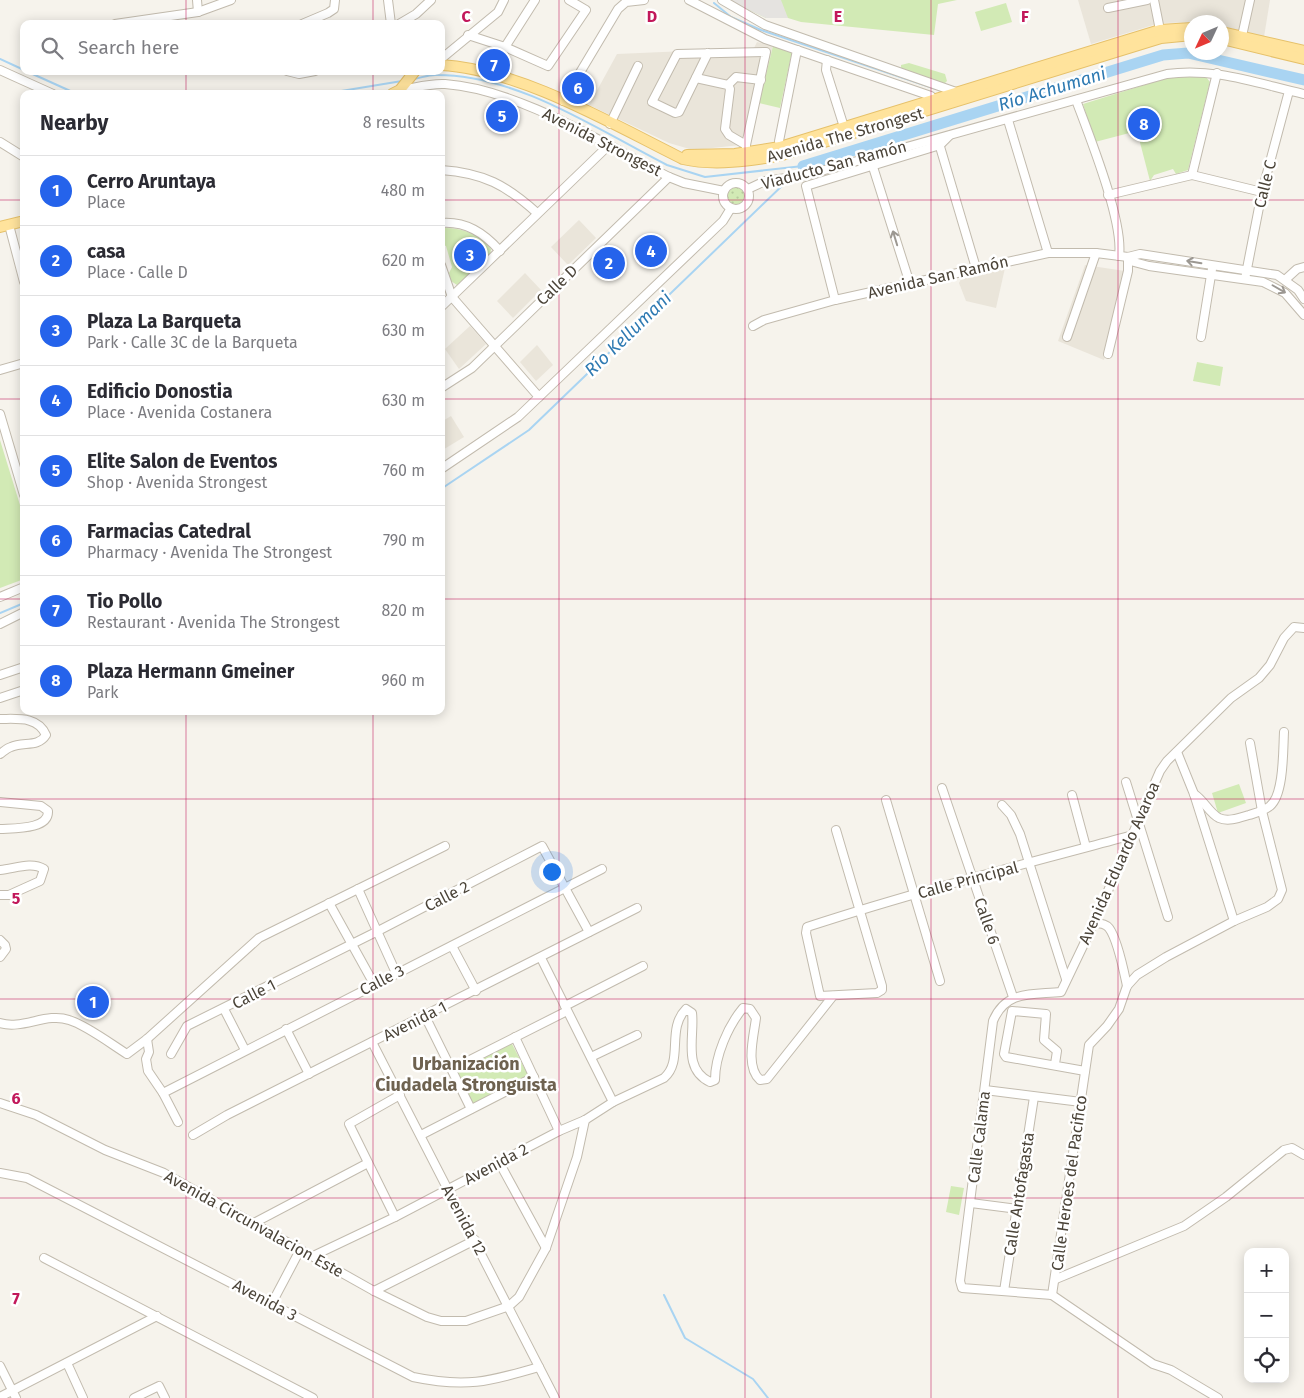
<!DOCTYPE html>
<html lang="en">
<head>
<meta charset="utf-8">
<style>
	body { margin:0; font-family:"Fira Sans",sans-serif; background:#f2f2f3; color:#2b2b33 }
	.controls { position:absolute; right:15px; bottom:15px; display:grid; overflow:hidden; border-radius:10px; box-shadow:0 2px 12px #0003 }
	.controls button { width:45px; height:45px; display:grid; place-items:center; padding:0; border:0; border-bottom:1px solid #e1e1e2; background:#fff; color:#2b2b33; font:25px sans-serif }
	.compass { position:absolute; left:1184px; top:15px; width:45px; height:45px; border-radius:50%; background:#fff; box-shadow:0 2px 12px #0003; rotate:226deg }
	.you { position:absolute; left:551px; top:871px; width:18px; height:18px; margin:-12px; border:4px solid #fff; border-radius:50%; background:#1a73e8; box-shadow:0 0 0 8px #1a73e833 }
	.badge { display:grid; place-items:center; width:32px; height:32px; border-radius:50%; background:#2563eb; color:#fff; font-size:16px; font-weight:700 }
	.pin { position:absolute; translate:-50% -50%; border:2px solid #fff; box-shadow:0 1px 5px #0006 }
	.list { margin:0; padding:0; list-style:none }
	h2 { display:flex; justify-content:space-between; align-items:center; height:65px; margin:0; padding:0 20px; font-size:21px }
	h2 small { font-size:16px; font-weight:400; color:#7c7c81 }
	.list li { display:grid; grid-template-columns:32px 1fr auto; gap:15px; align-items:center; box-sizing:border-box; height:70px; padding:0 20px; border-top:1px solid #e1e1e2 }
	.list b { display:block; font-size:19px; white-space:nowrap }
	.list p { margin:0; font-size:16px; white-space:nowrap; color:#7c7c81 }
	.list em { font-size:16px; font-style:normal; color:#7c7c81 }
	.icon { flex:none; width:28px; height:28px; fill:none; stroke:currentColor; stroke-width:2; stroke-linecap:round; stroke-linejoin:round }
	.map { position:relative; flex:none; width:1304px; height:1398px; overflow:hidden }
	.search { position:absolute; background:#fff; box-shadow:0 2px 12px #0003; left:20px; top:20px; width:425px; height:55px; display:flex; align-items:center; gap:12px; box-sizing:border-box; padding:0 18px; border-radius:10px; color:#7c7c81; font-size:19px }
	.panel { position:absolute; background:#fff; box-shadow:0 2px 12px #0003; left:20px; top:90px; width:425px; height:625px; border-radius:10px }
	.map>svg:first-child { display:block }
</style>
</head>
<body>
<div class="map">
<svg width="1304" height="1398" viewBox="0 0 1304 1398">
	<defs>
		<pattern id="grass-dots" width="8" height="8" patternUnits="userSpaceOnUse" patternTransform="scale(1.25)"><rect width="8" height="8" fill="#d2eab5"/><path d="M2 2h.1M6 6h.1" fill="none" stroke="#b6ca9c" stroke-width="1.8" stroke-linecap="round"/></pattern>
	</defs>
	<rect width="100%" height="100%" fill="#f6f3ec"/>
	<!-- residential -->
	<g fill="#eae5da">
		<polygon points="1078,0 1270,0 1264,37 1222,26 1222,22 1160,23 1091,44"/>
		<polygon points="757,42 773,46 750,144 693,150 669,143 589,105 617,54 754,48"/>
		<polygon points="579,220 596,238 568,265 551,247"/>
		<polygon points="649,235 667,254 652,268 634,248"/>
		<polygon points="1085,265 1125,271 1104,360 1058,341"/>
		<polygon points="1005,268 996,308 966,301 959,283 961,279"/>
		<polygon points="525,273 541,290 513,318 497,301"/>
		<polygon points="470,326 486,344 459,369 445,349"/>
		<polygon points="537,345 553,365 536,381 520,362"/>
		<polygon points="451,416 464,437 441,451 441,422"/>
	</g>
	<!-- grass -->
	<circle fill="url(#grass-dots)" cx="737" cy="196" r="10"/>
	<!-- green -->
	<g fill="#d2eab5">
		<polygon points="728,0 957,0 938,4 934,35 801,22 788,18 766,18"/>
		<polygon points="1006,3 1012,22 981,31 975,12"/>
		<polygon points="773,46 792,52 780,108 759,103"/>
		<polygon points="909,63 945,74 947,81 944,84 901,69 901,65"/>
		<polygon points="1190,75 1206,77 1210,82 1188,170 1176,174 1173,169 1154,175 1150,181 1137,131 1095,142 1083,104 1170,77"/>
		<path d="M441,228C460,227 479,233 491,249L490,257L457,285L451,281L449,273L452,267L446,246L441,244Z"/>
		<polygon points="1197,362 1223,367 1220,386 1193,381"/>
		<polygon points="0,440 24,518 24,579 0,588"/>
		<polygon points="1239,784 1246,803 1218,813 1212,793"/>
		<polygon points="511,1042 528,1075 473,1104 455,1071"/>
		<polygon points="951,1186 964,1188 959,1215 946,1212"/>
	</g>
	<!-- parking -->
	<polygon fill="#e5e3e0" points="728,0 781,0 788,18 766,18"/>
	<g fill="none" stroke-linecap="round" stroke-linejoin="round">
		<!-- stream -->
		<g stroke="#a9d4f2" stroke-width="2">
			<polyline points="714,3 731,17 761,30 936,89"/>
			<polyline points="0,59 24,70"/>
			<polyline points="26,71 77,94"/>
			<path d="M414,79C421,78 430,74 437,75C518,75 596,129 667,165L705,177L803,166"/>
			<polyline points="323,94 402,81"/>
			<polyline points="794,175 803,166"/>
			<polyline points="441,489 529,430 787,181"/>
			<polyline points="0,613 24,603"/>
			<polyline points="664,1295 685,1338 753,1379 768,1398"/>
		</g>
		<!-- river -->
		<polyline stroke="#a9d4f2" stroke-width="11" points="803,166 1163,55 1188,53 1304,80"/>
		<defs>
			<g id="minor">
				<polyline points="197,0 198,12"/>
				<polyline points="388,0 391,24"/>
				<polyline points="689,0 765,39 931,96 935,104"/>
				<polyline points="722,0 765,25 959,93"/>
				<polyline points="1154,0 1160,30"/>
				<polyline points="1108,8 1147,0"/>
				<polyline points="115,24 198,12 231,0"/>
				<polyline points="302,24 328,13 334,9 335,0"/>
				<polyline points="399,24 416,14 431,0"/>
				<polyline points="468,35 505,47 548,66 586,10 569,0"/>
				<polyline points="1242,36 1250,0"/>
				<polyline points="505,47 535,0"/>
				<polyline points="708,53 679,112 675,113 652,102 677,54 766,52 746,145"/>
				<polyline points="441,59 498,12 504,0"/>
				<polyline points="827,60 826,70 844,127"/>
				<polyline points="0,70 53,94"/>
				<polyline points="287,71 299,74 315,71"/>
				<polyline points="696,78 728,85 730,89 725,129 729,135 746,145 746,148"/>
				<polyline points="728,85 736,77 761,80"/>
				<path d="M400,90C414,88 430,83 445,84C518,89 604,144 669,177L684,183L724,191"/>
				<path d="M1076,100C1089,135 1124,222 1119,256"/>
				<polyline points="563,101 618,9 626,2 644,0"/>
				<polyline points="1008,120 1048,253"/>
				<polyline points="610,124 638,66"/>
				<polyline points="938,140 976,268"/>
				<polyline points="0,142 24,157"/>
				<polyline points="780,147 779,141 797,50"/>
				<polyline points="873,167 910,284"/>
				<path d="M441,170C484,173 506,185 537,213"/>
				<polyline points="1192,175 1217,73"/>
				<circle cx="736" cy="196" r="13"/>
				<path d="M748,189L765,181L807,175L1167,74C1214,67 1259,84 1304,94"/>
				<polyline points="1108,195 1192,175 1262,192"/>
				<path d="M441,223C466,221 484,233 500,251"/>
				<polyline points="9,225 24,282"/>
				<polyline points="1128,257 1134,262 1149,266 1263,282 1285,293 1304,315"/>
				<polyline points="441,265 452,297 539,397"/>
				<polyline points="1245,279 1262,192 1289,91"/>
				<polyline points="1286,279 1297,269 1304,267"/>
				<polyline points="835,300 806,186 940,145 949,136"/>
				<polyline points="441,307 608,146"/>
				<polyline points="753,326 764,320 835,300 1048,253 1096,253 1128,257 1140,254 1277,275 1298,290 1304,299"/>
				<polyline points="1067,337 1096,253"/>
				<polyline points="1201,337 1212,269"/>
				<polyline points="1108,354 1128,271 1128,257"/>
				<polyline points="0,370 24,363"/>
				<polyline points="441,388 472,368 669,177"/>
				<polyline points="0,414 24,495"/>
				<polyline points="441,469 518,417 723,221 731,208"/>
				<polyline points="0,597 24,587"/>
				<polyline points="0,624 24,612"/>
				<polyline points="0,675 24,667"/>
				<polyline points="0,698 24,690"/>
				<path d="M0,719C17,719 38,716 46,735C38,748 23,741 11,747C7,748 3,752 0,754"/>
				<polyline points="1177,752 1194,794 1234,921"/>
				<polyline points="1126,782 1168,917"/>
				<polyline points="942,788 1013,997"/>
				<path d="M1194,794C1204,800 1209,813 1219,818C1228,822 1239,818 1249,815C1255,813 1264,811 1270,806C1284,795 1283,750 1284,732"/>
				<polyline points="1072,795 1086,847"/>
				<polyline points="886,800 940,981"/>
				<path d="M0,802L41,806L48,811C49,830 13,828 0,829"/>
				<polyline points="1002,805 1011,815 1020,834 1066,979"/>
				<path d="M836,830L882,986V990L877,993L820,996L806,933L807,927C914,892 1024,864 1133,835"/>
				<path d="M0,870C14,869 31,861 44,869L40,881L9,895H0"/>
				<polyline points="358,889 396,973"/>
				<polyline points="329,903 374,984"/>
				<path d="M1094,923C1099,923 1106,924 1109,928C1118,940 1124,972 1127,986"/>
				<polyline points="0,940 5,945 6,949 0,957"/>
				<polyline points="452,946 476,991"/>
				<polyline points="541,958 613,1102"/>
				<polyline points="565,1006 643,966"/>
				<polyline points="224,1009 245,1050"/>
				<polyline points="425,1016 471,1109"/>
				<path d="M0,1023C22,1030 47,1012 69,1020C86,1025 111,1044 127,1054L147,1039L259,938L445,846"/>
				<polyline points="286,1029 309,1074"/>
				<polyline points="515,1037 559,1131"/>
				<polyline points="147,1039 149,1052 146,1059 148,1071 163,1093 178,1122"/>
				<polyline points="372,1042 555,1398"/>
				<polyline points="171,1054 187,1026 378,931 542,846 589,932"/>
				<polyline points="591,1057 637,1035"/>
				<polyline points="1055,1064 1057,1051 1044,1040 1046,1014 1012,1011 1004,1054 1006,1057 1085,1071"/>
				<polyline points="452,1069 567,1011"/>
				<polyline points="985,1090 1081,1102"/>
				<polyline points="163,1093 602,869"/>
				<polyline points="0,1103 36,1115 105,1150 164,1173 374,1291 427,1317 441,1321 466,1321 509,1306 519,1297 546,1248 577,1157 585,1120"/>
				<polyline points="193,1135 227,1115 637,908"/>
				<polyline points="421,1135 534,1077"/>
				<polyline points="499,1162 546,1248"/>
				<path d="M0,1173L27,1178L413,1377C465,1388 488,1382 539,1367"/>
				<polyline points="971,1203 1018,1209"/>
				<polyline points="395,1217 349,1124 400,1095"/>
				<polyline points="252,1224 368,1163"/>
				<path d="M313,1256L395,1217L559,1131L585,1120L613,1102L664,1078C684,1061 666,1029 686,1009L692,1013C695,1036 682,1069 710,1082L715,1080C715,1056 728,1026 743,1008L750,1009L756,1018C754,1035 745,1067 760,1080L767,1079L833,996"/>
				<polyline points="44,1258 313,1398"/>
				<polyline points="1056,1279 1184,1226 1226,1197 1284,1150 1292,1148 1304,1155"/>
				<polyline points="374,1291 475,1240"/>
				<polyline points="1004,1291 1034,1097"/>
				<polyline points="1052,1295 1089,1045 1107,1026 1119,1009 1127,986 1137,975 1166,957 1234,921 1267,907 1278,899 1282,890 1262,811 1250,743"/>
				<polyline points="272,1303 300,1250"/>
				<polyline points="67,1363 83,1398"/>
				<polyline points="0,1366 16,1398"/>
				<polyline points="0,1397 157,1316"/>
				<polyline points="134,1398 159,1386 165,1398"/>
				<path d="M1218,1398L1171,1370L1153,1364L1052,1295L962,1288L960,1281L993,1021C1006,990 1031,995 1061,992L1094,923L1160,771L1167,761L1231,698L1259,678L1270,665L1284,638L1294,627L1304,628"/>
			</g>
			<g id="major">
				<polyline points="1222,32 1304,51"/>
				<polyline points="1222,39 1304,59"/>
				<path d="M441,65C519,69 614,125 683,159C714,166 750,161 782,155L1161,38L1192,35"/>
				<polyline points="392,94 400,90 415,71"/>
				<polyline points="687,155 735,154 780,147 1160,30 1192,28"/>
				<polyline points="0,227 24,221"/>
			</g>
		</defs>
		<!-- minor casing -->
		<use href="#minor" stroke="#c2bbae" stroke-width="10"/>
		<!-- major casing -->
		<use href="#major" stroke="#e6c16a" stroke-width="12"/>
		<!-- minor -->
		<use href="#minor" stroke="#fff" stroke-width="8"/>
		<!-- major -->
		<use href="#major" stroke="#ffe39c" stroke-width="10"/>
	</g>
	<!-- one-way arrows -->
	<defs><path id="oneway-shaft" d="M-6 0H5M1.5-3L5.5 0L1.5 3" fill="none" stroke-width="1.6" stroke-linecap="round" stroke-linejoin="round" transform="scale(1.25)"/></defs>
	<g stroke="#9c9892">
		<use href="#oneway-shaft" transform="translate(895 238) rotate(-107)"/>
		<use href="#oneway-shaft" transform="translate(1194 262) rotate(-171)"/>
		<use href="#oneway-shaft" transform="translate(1279 289) rotate(30)"/>
	</g>
	<!-- grid -->
	<path fill="none" stroke="#c2185b" stroke-width="1" stroke-opacity="0.55" d="M186,0V24M373,0V24M559,0V1398M745,0V1398M931,0V1398M1118,0V1398M186,71V94M373,71V94M0,200H24M441,200H1304M0,399H24M441,399H1304M0,599H24M441,599H1304M186,711V1398M373,711V1398M0,799H1304M0,999H1304M0,1198H1304"/>
	<g text-anchor="middle" dominant-baseline="central" stroke-width="5" stroke-linejoin="round" paint-order="stroke">
		<!-- street labels -->
		<g font-size="16" fill="#4b4439" stroke="#fff">
			<text transform="translate(845 135) rotate(-16)">Avenida The Strongest</text>
			<text transform="translate(602 142) rotate(27)">Avenida Strongest</text>
			<text transform="translate(834 165) rotate(-15)">Viaducto San Ramón</text>
			<text transform="translate(1265 184) rotate(-76)">Calle C</text>
			<text transform="translate(938 277) rotate(-13)">Avenida San Ramón</text>
			<text transform="translate(557 285) rotate(-44)">Calle D</text>
			<text transform="translate(1119 863) rotate(-66)">Avenida Eduardo Avaroa</text>
			<text transform="translate(968 880) rotate(-15)">Calle Principal</text>
			<text transform="translate(447 896) rotate(-27)">Calle 2</text>
			<text transform="translate(987 921) rotate(71)">Calle 6</text>
			<text transform="translate(382 980) rotate(-27)">Calle 3</text>
			<text transform="translate(254 994) rotate(-27)">Calle 1</text>
			<text transform="translate(415 1021) rotate(-27)">Avenida 1</text>
			<text transform="translate(979 1137) rotate(-83)">Calle Calama</text>
			<text transform="translate(496 1164) rotate(-28)">Avenida 2</text>
			<text transform="translate(1069 1183) rotate(-82)">Calle Heroes del Pacifico</text>
			<text transform="translate(1019 1194) rotate(-81)">Calle Antofagasta</text>
			<text transform="translate(464 1220) rotate(62)">Avenida 12</text>
			<text transform="translate(254 1224) rotate(29)">Avenida Circunvalacion Este</text>
			<text transform="translate(265 1300) rotate(28)">Avenida 3</text>
		</g>
		<!-- water labels -->
		<g font-size="18" font-style="italic" fill="#2e7ab2" stroke="#fff">
			<text transform="translate(1052 89) rotate(-17)">Río Achumani</text>
			<text transform="translate(628 334) rotate(-44)">Río Kellumani</text>
		</g>
		<!-- neighbourhood labels -->
		<g font-size="18" font-weight="bold" fill="#6e6250" stroke="#fff">
			<text x="466" y="1064">Urbanización<tspan x="466" dy="21">Ciudadela Stronguista</tspan></text>
		</g>
	</g>
	<g font-size="16" text-anchor="middle" font-weight="bold" fill="#c2185b" stroke="#fff" stroke-width="5" stroke-linejoin="round" paint-order="stroke">
		<text x="466" y="22">C</text>
		<text x="652" y="22">D</text>
		<text x="838" y="22">E</text>
		<text x="1025" y="22">F</text>
		<text x="16" y="904">5</text>
		<text x="16" y="1104">6</text>
		<text x="16" y="1304">7</text>
	</g>
</svg>
<div class="controls">
<button>+</button>
<button>−</button>
<button><svg class="icon" aria-label="locate" viewBox="0 0 24 24"><circle cx="12" cy="12" r="6"/><path d="M12 2v4M12 18v4M2 12h4M18 12h4"/></svg></button>
</div>
<svg class="compass" viewBox="-18 -18 36 36"><path d="M0-13l5 13h-10z" fill="#e53935"/><path d="M0 13l5-13h-10z" fill="#7c7c81"/></svg>
<div class="you"></div>
<div class="pin badge" style="left:93px;top:1002px">1</div>
<div class="pin badge" style="left:609px;top:263px">2</div>
<div class="pin badge" style="left:470px;top:255px">3</div>
<div class="pin badge" style="left:651px;top:251px">4</div>
<div class="pin badge" style="left:502px;top:116px">5</div>
<div class="pin badge" style="left:578px;top:88px">6</div>
<div class="pin badge" style="left:494px;top:65px">7</div>
<div class="pin badge" style="left:1144px;top:124px">8</div>
<div class="search"><svg class="icon" aria-label="search" viewBox="0 0 24 24"><circle cx="10" cy="10" r="6"/><path d="M15 15l6 6"/></svg>Search here</div>
<section class="panel">
<h2>Nearby<small>8 results</small></h2>
<ul class="list">
<li><span class="badge">1</span><div><b>Cerro Aruntaya</b><p>Place</p></div><em>480 m</em></li>
<li><span class="badge">2</span><div><b>casa</b><p>Place · Calle D</p></div><em>620 m</em></li>
<li><span class="badge">3</span><div><b>Plaza La Barqueta</b><p>Park · Calle 3C de la Barqueta</p></div><em>630 m</em></li>
<li><span class="badge">4</span><div><b>Edificio Donostia</b><p>Place · Avenida Costanera</p></div><em>630 m</em></li>
<li><span class="badge">5</span><div><b>Elite Salon de Eventos</b><p>Shop · Avenida Strongest</p></div><em>760 m</em></li>
<li><span class="badge">6</span><div><b>Farmacias Catedral</b><p>Pharmacy · Avenida The Strongest</p></div><em>790 m</em></li>
<li><span class="badge">7</span><div><b>Tio Pollo</b><p>Restaurant · Avenida The Strongest</p></div><em>820 m</em></li>
<li><span class="badge">8</span><div><b>Plaza Hermann Gmeiner</b><p>Park</p></div><em>960 m</em></li>
</ul>
</section>
</div>
</body>
</html>
